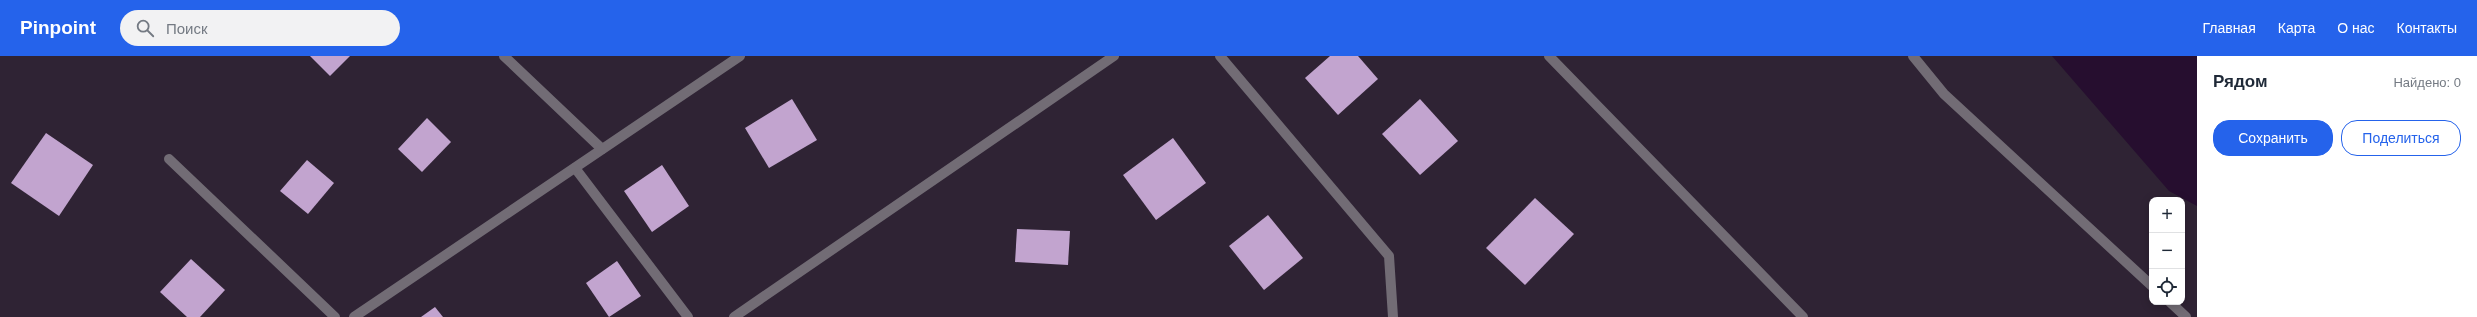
<!DOCTYPE html>
<html lang="ru">
<head>
<meta charset="utf-8">
<style>
	body { margin:0; font-family:Arial,sans-serif; background:#f2f2f3; color:#1f2937 }
	.controls { position:absolute; right:12px; bottom:12px; display:grid; overflow:hidden; border-radius:8px; box-shadow:0 2px 10px #0003 }
	.controls button { width:36px; height:36px; display:grid; place-items:center; padding:0; border:0; border-bottom:1px solid #e0e1e3; background:#fff; color:#1f2937; font:20px sans-serif }
	.list { margin:0; padding:0; list-style:none }
	h2 { display:flex; justify-content:space-between; align-items:center; height:52px; margin:0; padding:0 16px; font-size:17px }
	h2 small { font-size:13px; font-weight:400; color:#747a83 }
	.actions { display:flex; gap:8px; padding:12px 16px }
	.actions a { flex:1; padding:9px 0; border:1px solid #2563eb; border-radius:16px; text-align:center; font-size:14px; color:#2563eb }
	.actions .main { background:#2563eb; color:#fff }
	.icon { flex:none; width:22px; height:22px; fill:none; stroke:currentColor; stroke-width:2; stroke-linecap:round; stroke-linejoin:round }
	.map { position:relative; flex:none; width:2197px; height:261px; overflow:hidden }
	header { display:flex; align-items:center; gap:24px; box-sizing:border-box; height:56px; padding:0 20px; background:#2563eb; color:#fff }
	header strong { font-size:19px }
	nav { display:flex; gap:22px; margin-inline-start:auto; font-size:14px }
	.search { width:280px; height:36px; background:#f2f2f3; display:flex; align-items:center; gap:10px; box-sizing:border-box; padding:0 14px; border-radius:22px; color:#747a83; font-size:15px }
	main { display:flex }
	aside { flex:1; background:#fff }
	.map>svg:first-child { display:block }
</style>
</head>
<body>
<header>
<strong>Pinpoint</strong>
<div class="search"><svg class="icon" aria-label="search" viewBox="0 0 24 24"><circle cx="10" cy="10" r="6"/><path d="M15 15l6 6"/></svg>Поиск</div>
<nav><a>Главная</a><a>Карта</a><a>О нас</a><a>Контакты</a></nav>
</header>
<main>
<div class="map">
<svg width="2197" height="261" viewBox="0 0 2197 261">
	<rect width="100%" height="100%" fill="#2f2334"/>
	<!-- water -->
	<polygon fill="#260e2f" points="2052,0 2197,0 2197,150 2169,135"/>
	<!-- building -->
	<g fill="#c2a4cf">
		<polygon points="310,0 350,0 330,20"/>
		<polygon points="1330,0 1358,0 1378,23 1338,59 1305,22"/>
		<polygon points="792,43 817,84 769,112 745,72"/>
		<polygon points="1420,43 1458,85 1420,119 1382,78"/>
		<polygon points="427,62 451,86 422,116 398,93"/>
		<polygon points="46,77 93,109 59,160 11,127"/>
		<polygon points="1173,82 1206,127 1156,164 1123,119"/>
		<polygon points="307,104 334,127 308,158 280,135"/>
		<polygon points="662,109 689,150 652,176 624,135"/>
		<polygon points="1535,142 1574,178 1525,229 1486,192"/>
		<polygon points="1268,159 1303,202 1264,234 1229,190"/>
		<polygon points="1017,173 1070,175 1068,209 1015,206"/>
		<polygon points="191,203 225,234 200,261 187,261 160,236"/>
		<polygon points="617,205 641,240 609,261 586,227"/>
		<polygon points="435,251 443,261 421,261"/>
	</g>
	<g fill="none" stroke-linecap="round" stroke-linejoin="round">
		<!-- minor -->
		<g stroke="#726c75" stroke-width="10">
			<polyline points="504,0 602,93"/>
			<polyline points="1220,0 1389,200 1393,261"/>
			<polyline points="1549,0 1803,261"/>
			<polyline points="1913,0 1944,38 2152,230"/>
			<polyline points="169,103 335,261"/>
			<polyline points="575,112 688,261"/>
			<polyline points="2170,246 2186,261"/>
			<polyline points="354,261 740,0"/>
			<polyline points="734,261 1114,0"/>
		</g>
	</g>
</svg>
<div class="controls">
<button>+</button>
<button>−</button>
<button><svg class="icon" aria-label="locate" viewBox="0 0 24 24"><circle cx="12" cy="12" r="6"/><path d="M12 2v4M12 18v4M2 12h4M18 12h4"/></svg></button>
</div>
</div>
<aside>
<h2>Рядом<small>Найдено: 0</small></h2>
<ul class="list">
</ul>
<div class="actions"><a class="main">Сохранить</a><a>Поделиться</a></div>
</aside>
</main>
</body>
</html>
